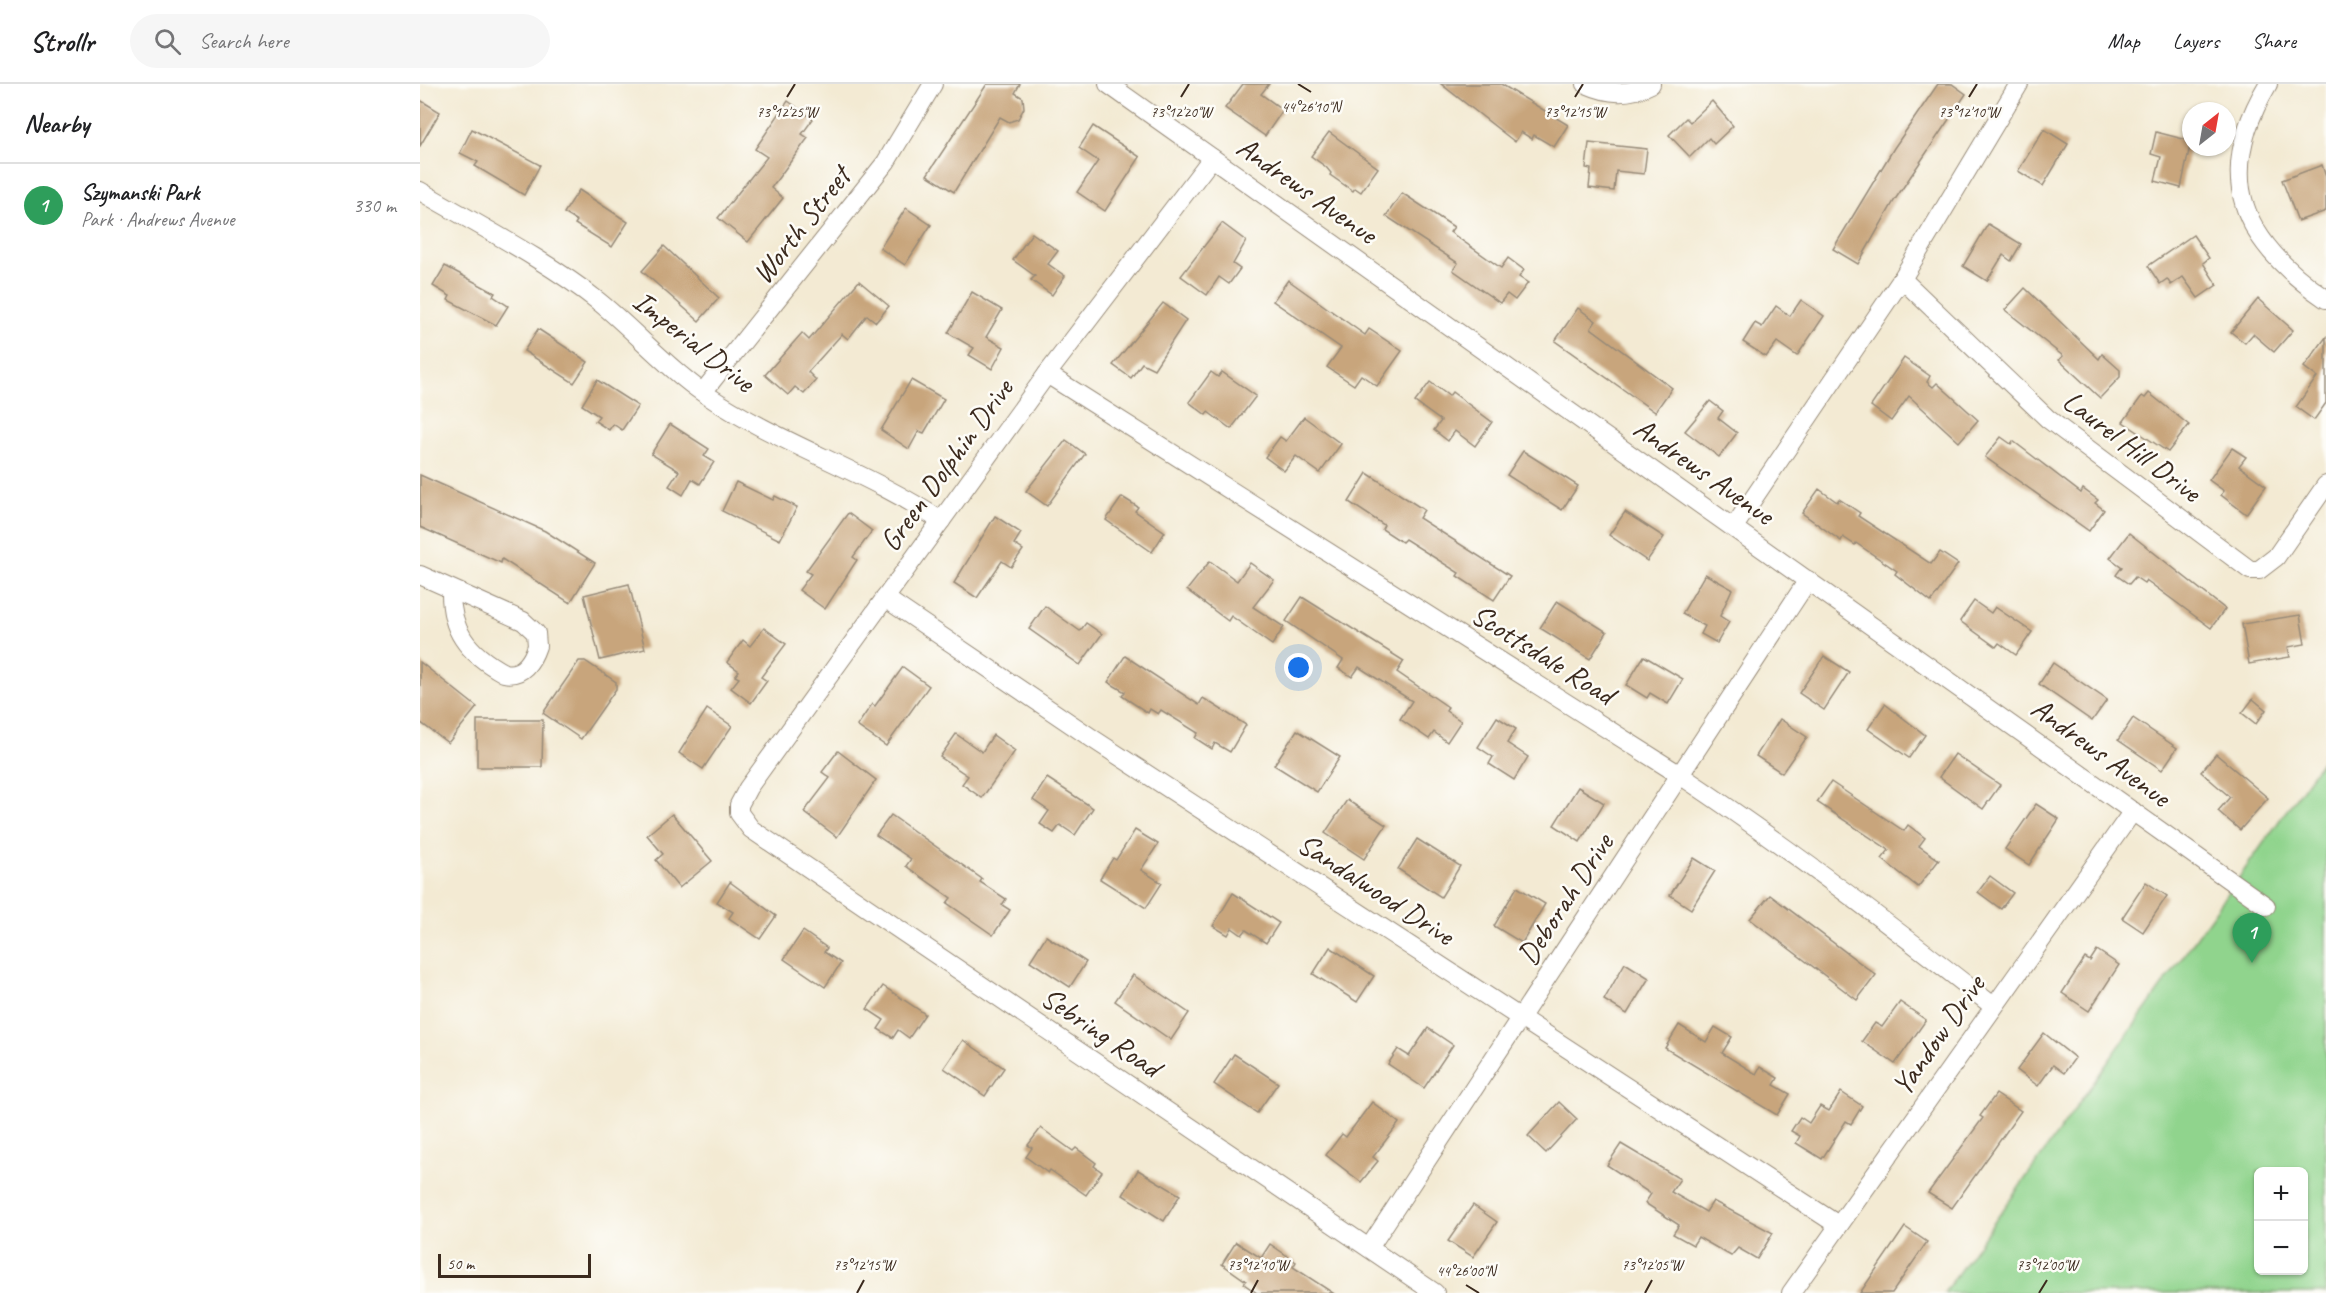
<!DOCTYPE html>
<html lang="en">
<head>
<meta charset="utf-8">
<style>
	body { margin:0; font-family:Caveat,sans-serif; background:#f6f6f6; color:#202124 }
	.controls { position:absolute; right:18px; bottom:18px; display:grid; overflow:hidden; border-radius:9px; box-shadow:0 2px 4px #0004 }
	.controls button { width:54px; height:54px; display:grid; place-items:center; padding:0; border:0; border-bottom:2px solid #e0e0e0; background:#fff; color:#202124; font:30px sans-serif }
	.compass { position:absolute; left:1762px; top:18px; width:54px; height:54px; border-radius:50%; background:#fff; box-shadow:0 2px 4px #0004; rotate:31deg }
	.scale { position:absolute; left:18px; bottom:15px; width:153px; box-sizing:border-box; padding-left:6px; border:3px solid #3b2a1e; border-top:0; font-size:16px; line-height:21px; white-space:nowrap; color:#3b2a1e; -webkit-text-stroke:4px #fdfcf7; paint-order:stroke }
	.you { position:absolute; left:879px; top:584px; width:21px; height:21px; margin:-15px; border:4px solid #fff; border-radius:50%; background:#1a73e8; box-shadow:0 0 0 9px #1a73e833 }
	.badge { display:grid; place-items:center; width:39px; height:39px; border-radius:50%; background:#d93025; color:#fff; font-size:20px; font-weight:700 }
	.pin { position:absolute; translate:-50% -50px; filter:drop-shadow(0 2px 3px #0008) }
	.pin::after { content:''; position:absolute; top:32px; width:21px; height:18px; background:inherit; clip-path:polygon(0 0,100% 0,50% 100%) }
	.list { margin:0; padding:0; list-style:none }
	h2 { display:flex; justify-content:space-between; align-items:center; height:78px; margin:0; padding:0 24px; font-size:26px }
	h2 small { font-size:20px; font-weight:400; color:#757577 }
	.list li { display:grid; grid-template-columns:39px 1fr auto; gap:18px; align-items:center; box-sizing:border-box; height:84px; padding:0 24px; border-top:2px solid #e0e0e0 }
	.list b { display:block; font-size:22px; white-space:nowrap }
	.list p { margin:0; font-size:20px; white-space:nowrap; color:#757577 }
	.list em { font-size:20px; font-style:normal; color:#757577 }
	.icon { flex:none; width:33px; height:33px; fill:none; stroke:currentColor; stroke-width:2; stroke-linecap:round; stroke-linejoin:round }
	.map { position:relative; flex:none; width:1906px; height:1209px; overflow:hidden }
	header { display:flex; align-items:center; gap:36px; box-sizing:border-box; height:84px; padding:0 30px; background:#fff; border-bottom:2px solid #e0e0e0 }
	header strong { font-size:28px }
	nav { display:flex; gap:33px; margin-inline-start:auto; font-size:21px }
	.search { width:420px; height:54px; background:#f6f6f6; display:flex; align-items:center; gap:15px; box-sizing:border-box; padding:0 21px; border-radius:33px; color:#757577; font-size:22px }
	main { display:flex }
	aside { flex:1; background:#fff }
	.map>svg:first-child { display:block }
</style>
</head>
<body>
<header>
<strong>Strollr</strong>
<div class="search"><svg class="icon" aria-label="search" viewBox="0 0 24 24"><circle cx="10" cy="10" r="6"/><path d="M15 15l6 6"/></svg>Search here</div>
<nav><a>Map</a><a>Layers</a><a>Share</a></nav>
</header>
<main>
<aside>
<h2>Nearby<small></small></h2>
<ul class="list">
<li><span class="badge" style="background:#2e9e5b">1</span><div><b>Szymanski Park</b><p>Park · Andrews Avenue</p></div><em>330 m</em></li>
</ul>
</aside>
<div class="map">
<svg width="1906" height="1209" viewBox="0 0 1906 1209">
	<rect width="100%" height="100%" fill="#fdfcf7"/>
	<filter id="ink" filterUnits="userSpaceOnUse"><feTurbulence type="fractalNoise" baseFrequency=".0167" numOctaves="2"/><feDisplacementMap in="SourceGraphic" scale="12" xChannelSelector="R" yChannelSelector="G"/><feConvolveMatrix kernelMatrix="1 2 1 2 8 2 1 2 1" color-interpolation-filters="sRGB"/></filter>
	<filter id="wash" filterUnits="userSpaceOnUse"><feTurbulence type="fractalNoise" baseFrequency=".008" numOctaves="4" result="noise"/><feDisplacementMap in="SourceGraphic" scale="24" xChannelSelector="R" yChannelSelector="G"/><feGaussianBlur stdDeviation="1.35" result="paint"/><feColorMatrix in="noise" values="0 0 0 0 0 0 0 0 0 0 0 0 0 0 0 0 0 1.4 0 .05"/><feComposite in="paint" operator="in"/></filter>
	<g filter="url(#wash)">
		<rect width="100%" height="100%" fill="#f3ead3"/>
		<!-- green -->
		<path fill="#90d48d" stroke="#667f56" stroke-width="1.5" fill-rule="evenodd" d="M1906,671V1209H1524ZM1838,1088H1884V1186H1838Z"/>
		<g id="blocks">
			<!-- building -->
			<g fill="#c8a57c">
				<polygon points="567,0 600,0 595,9 603,14 604,24 598,35 589,38 580,33 534,108 507,91"/>
				<polygon points="823,0 849,0 841,10 863,26 845,52 805,24"/>
				<polygon points="1021,0 1081,0 1148,41 1134,63 1114,51 1112,55 1101,48 1095,58"/>
				<polygon points="1518,0 1532,0 1546,10 1474,117 1438,180 1413,165 1474,64"/>
				<polygon points="0,16 20,28 0,62"/>
				<polygon points="368,17 393,35 382,50 388,54 351,104 363,114 328,158 298,134 347,73 335,65"/>
				<polygon points="1292,17 1313,42 1294,60 1289,54 1270,73 1249,51 1266,34 1270,38"/>
				<polygon points="673,42 720,73 685,127 657,108 678,77 659,64"/>
				<polygon points="52,45 120,81 104,111 55,82 58,78 40,69"/>
				<polygon points="1624,45 1648,60 1623,102 1598,87"/>
				<polygon points="909,48 958,84 941,108 935,104 933,107 910,91 911,89 906,83 891,72"/>
				<polygon points="1736,48 1771,57 1761,104 1735,97 1741,73 1731,70"/>
				<polygon points="1169,59 1227,65 1224,90 1196,87 1194,107 1169,104 1171,85 1166,84"/>
				<polygon points="1902,81 1906,93 1906,127 1878,137 1862,96"/>
				<polygon points="159,106 208,138 192,163 155,140 157,137 144,129"/>
				<polygon points="982,109 1034,143 1030,148 1081,184 1088,174 1104,186 1099,193 1108,199 1095,216 1087,210 1080,219 1033,186 1038,179 966,132"/>
				<polygon points="486,124 511,141 485,181 460,164"/>
				<polygon points="802,139 826,157 813,180 820,185 809,200 799,193 787,211 761,192"/>
				<polygon points="1568,140 1601,160 1591,177 1583,171 1567,197 1543,182"/>
				<polygon points="612,149 638,167 628,180 645,192 632,211 611,196 615,192 593,176"/>
				<polygon points="1773,151 1789,174 1783,179 1797,201 1778,214 1763,193 1751,201 1747,195 1740,200 1728,182"/>
				<polygon points="244,162 299,214 279,237 222,187"/>
				<polygon points="25,182 75,209 73,212 88,222 76,241 28,216 30,212 13,202"/>
				<polygon points="868,196 945,251 949,245 982,267 957,302 941,291 934,301 907,283 921,264 853,217"/>
				<polygon points="439,197 469,222 456,238 447,231 428,255 422,250 388,288 396,296 384,310 375,303 368,311 345,291 382,249 389,256"/>
				<polygon points="1605,204 1679,275 1682,270 1700,286 1700,293 1680,314 1639,276 1643,272 1585,226"/>
				<polygon points="552,208 582,226 566,253 584,263 572,285 549,271 554,264 528,249"/>
				<polygon points="1838,215 1873,246 1854,268 1833,250 1825,259 1811,248"/>
				<polygon points="1381,216 1404,232 1377,272 1357,258 1346,273 1323,258 1335,239 1342,243 1356,222 1370,232"/>
				<polygon points="743,219 766,236 734,285 722,279 711,294 693,281"/>
				<polygon points="1158,224 1176,237 1171,244 1252,304 1235,328 1135,257"/>
				<polygon points="118,245 168,278 154,299 104,267"/>
				<polygon points="1906,253 1906,319 1894,336 1876,323 1897,293 1884,283"/>
				<polygon points="1484,274 1510,292 1507,298 1513,303 1517,299 1558,336 1539,358 1489,312 1471,337 1451,322"/>
				<polygon points="791,288 798,293 802,288 836,312 811,345 788,328 786,331 769,318"/>
				<polygon points="177,296 218,322 202,346 193,340 189,346 175,337 179,332 162,321"/>
				<polygon points="491,296 524,315 504,349 499,347 489,365 461,346"/>
				<polygon points="1010,298 1029,312 1032,308 1072,338 1055,362 1035,347 1028,357 1014,346 1021,337 995,318"/>
				<polygon points="1729,309 1769,341 1748,368 1703,338 1722,312 1725,314"/>
				<polygon points="1290,317 1303,327 1298,334 1317,349 1299,373 1265,347"/>
				<polygon points="884,333 921,360 900,389 876,372 864,387 845,373 860,353 866,357"/>
				<polygon points="250,340 289,365 284,372 294,378 280,400 272,395 263,411 249,402 259,387 231,370"/>
				<polygon points="1581,353 1591,360 1593,357 1661,409 1663,405 1678,416 1675,419 1684,426 1669,447 1565,373"/>
				<polygon points="646,356 665,370 627,422 606,407"/>
				<polygon points="1812,364 1826,373 1819,382 1846,402 1826,430 1801,411 1804,407 1789,396"/>
				<polygon points="1103,367 1158,402 1142,426 1087,391"/>
				<polygon points="947,389 1004,426 999,434 1090,492 1074,516 1037,492 1039,489 985,455 982,458 962,445 964,441 929,418"/>
				<polygon points="0,391 125,447 175,479 150,519 82,475 81,479 0,443"/>
				<polygon points="316,398 353,416 355,412 377,423 360,456 302,427"/>
				<polygon points="1399,405 1417,418 1419,415 1440,429 1438,432 1511,480 1520,468 1538,480 1511,518 1475,490 1477,487 1436,459 1435,461 1423,453 1421,457 1382,429"/>
				<polygon points="702,413 718,423 715,427 745,448 732,468 686,436"/>
				<polygon points="1205,428 1244,453 1227,477 1189,451"/>
				<polygon points="428,429 452,447 433,473 437,476 405,525 379,506 391,490 386,487"/>
				<polygon points="575,432 601,449 594,460 603,466 591,483 582,477 557,514 534,499"/>
				<polygon points="1709,449 1805,525 1791,544 1726,496 1724,499 1715,493 1709,500 1696,491 1702,483 1690,474"/>
				<polygon points="790,477 817,497 830,479 854,496 833,523 864,543 852,561 811,532 808,537 767,506"/>
				<polygon points="1285,490 1312,505 1300,532 1309,538 1297,559 1281,550 1285,542 1262,530"/>
				<polygon points="209,500 225,565 180,576 164,511"/>
				<polygon points="882,513 984,577 977,588 1028,623 1026,627 1041,637 1027,658 1014,648 1009,655 980,635 992,617 939,583 932,593 918,584 923,576 866,537"/>
				<polygon points="1137,517 1187,548 1170,575 1120,544"/>
				<polygon points="1554,517 1571,529 1575,523 1612,548 1596,571 1579,559 1576,563 1540,537"/>
				<polygon points="625,522 660,547 666,539 682,550 660,581 609,545"/>
				<polygon points="1880,531 1885,560 1868,563 1870,573 1829,580 1822,540"/>
				<polygon points="344,544 366,560 341,593 347,597 331,619 311,604 319,594 315,592 319,587 307,578 323,556 330,562"/>
				<polygon points="705,572 779,621 783,614 826,641 810,668 795,659 792,665 775,654 778,649 741,626 738,630 730,625 728,629 702,612 705,608 688,598"/>
				<polygon points="1224,572 1263,595 1248,620 1230,609 1227,614 1206,601"/>
				<polygon points="1404,572 1429,588 1404,626 1379,609"/>
				<polygon points="159,577 165,577 196,598 196,605 161,655 123,629"/>
				<polygon points="0,578 57,623 28,659 0,638"/>
				<polygon points="1633,579 1687,616 1672,637 1619,600"/>
				<polygon points="483,583 509,602 466,662 437,642 452,620 455,622"/>
				<polygon points="1833,615 1846,626 1836,640 1822,629"/>
				<polygon points="1465,620 1505,651 1489,674 1448,645"/>
				<polygon points="287,625 312,642 283,685 259,669"/>
				<polygon points="1077,633 1096,645 1087,659 1108,673 1094,696 1069,680 1073,673 1058,663"/>
				<polygon points="1713,634 1757,664 1742,686 1698,656"/>
				<polygon points="1360,635 1387,653 1362,689 1336,672"/>
				<polygon points="57,636 123,636 122,683 57,683"/>
				<polygon points="877,646 920,673 897,708 854,681"/>
				<polygon points="536,650 562,668 573,651 595,667 562,714 542,700 548,692 520,673"/>
				<polygon points="418,667 456,696 417,753 384,728 410,694 402,688"/>
				<polygon points="1535,670 1580,701 1563,725 1519,693"/>
				<polygon points="1796,670 1848,714 1820,746 1798,727 1810,713 1781,688"/>
				<polygon points="627,694 673,724 655,751 640,741 634,749 620,740 629,727 613,716"/>
				<polygon points="1411,698 1484,747 1488,741 1505,754 1499,762 1519,776 1498,803 1462,775 1469,766 1397,718"/>
				<polygon points="1158,703 1184,719 1160,758 1134,741"/>
				<polygon points="927,716 966,741 944,775 905,749"/>
				<polygon points="1616,720 1639,735 1609,781 1585,765"/>
				<polygon points="252,730 292,777 259,804 236,776 243,770 227,751"/>
				<polygon points="471,731 562,795 560,798 586,815 582,821 590,826 573,851 527,819 531,814 486,782 491,775 456,751"/>
				<polygon points="715,746 738,760 721,786 742,799 726,824 680,795 693,774 696,776"/>
				<polygon points="997,755 1040,782 1021,813 978,785"/>
				<polygon points="1274,774 1295,787 1271,825 1250,811"/>
				<polygon points="1570,792 1593,809 1581,825 1558,808"/>
				<polygon points="310,798 356,832 340,855 309,834 313,828 297,818"/>
				<polygon points="1726,798 1747,812 1723,848 1702,834"/>
				<polygon points="1097,803 1125,820 1102,859 1074,842"/>
				<polygon points="813,809 859,839 846,859 826,846 822,851 812,844 808,851 793,842"/>
				<polygon points="1350,811 1456,891 1437,916 1330,835"/>
				<polygon points="383,847 407,864 404,868 421,879 405,903 364,875"/>
				<polygon points="626,852 666,878 650,903 610,877"/>
				<polygon points="910,863 954,892 937,918 893,890"/>
				<polygon points="1677,866 1699,881 1669,927 1642,909 1665,874 1670,877"/>
				<polygon points="1205,879 1229,894 1207,930 1184,916"/>
				<polygon points="713,891 769,929 751,956 695,917"/>
				<polygon points="463,902 505,930 489,954 478,946 473,954 458,945 464,936 447,925"/>
				<polygon points="1480,918 1506,936 1475,980 1442,957 1455,939 1462,943"/>
				<polygon points="1259,941 1286,958 1295,943 1312,953 1302,969 1336,990 1340,983 1358,994 1354,1001 1370,1010 1357,1031 1245,964"/>
				<polygon points="1008,944 1033,961 1004,1004 968,980 978,965 989,972"/>
				<polygon points="1624,949 1655,974 1644,989 1633,981 1618,1002 1597,986"/>
				<polygon points="543,956 584,984 565,1012 524,984"/>
				<polygon points="814,970 858,999 837,1029 794,1000"/>
				<polygon points="1421,1008 1442,1022 1431,1040 1426,1037 1402,1075 1376,1059 1380,1052 1371,1047 1380,1033 1389,1039 1400,1022 1409,1027"/>
				<polygon points="1576,1010 1601,1027 1532,1124 1508,1109 1563,1034 1560,1032"/>
				<polygon points="952,1018 979,1039 953,1073 958,1077 941,1098 906,1071 922,1050 926,1053"/>
				<polygon points="1139,1018 1157,1035 1126,1069 1108,1052"/>
				<polygon points="621,1044 653,1067 656,1064 676,1079 674,1082 682,1088 666,1111 630,1086 628,1089 606,1073 612,1064 608,1061"/>
				<polygon points="1201,1060 1260,1095 1251,1108 1286,1128 1293,1117 1353,1149 1337,1175 1318,1164 1311,1172 1278,1153 1273,1161 1253,1150 1259,1141 1225,1119 1231,1110 1187,1081"/>
				<polygon points="718,1086 760,1111 744,1137 703,1111"/>
				<polygon points="1053,1121 1077,1138 1053,1173 1028,1157"/>
				<polygon points="1485,1143 1507,1158 1472,1209 1440,1209"/>
				<polygon points="816,1158 841,1174 850,1160 876,1178 873,1183 913,1209 837,1209 824,1200 826,1197 802,1180"/>
			</g>
		</g>
	</g>
	<g filter="url(#ink)">
		<use href="#blocks" fill-opacity="0" stroke="#978a78" stroke-width="1.5"/>
		<g fill="none" stroke-linecap="round" stroke-linejoin="round">
			<defs>
				<g id="minor">
					<polyline points="688,0 1846,822"/>
					<path d="M1166,0C1189,10 1208,12 1231,0"/>
					<path d="M1848,0C1793,93 1821,157 1906,215"/>
					<polyline points="792,74 627,290 328,704 319,721 319,729 331,745 1015,1209"/>
					<path d="M0,107C56,140 128,177 178,217C214,246 247,284 285,310C359,360 447,387 521,437"/>
					<polyline points="1482,195 1628,335 1830,486 1839,486 1856,473 1906,401"/>
					<path d="M627,290L1260,691C1368,763 1471,841 1573,922"/>
					<polyline points="283,308 466,78 513,0"/>
					<polyline points="1314,443 1482,195 1599,0"/>
					<path d="M0,491L103,537L116,549L117,562C112,577 102,593 84,589C47,569 30,546 31,505"/>
					<polyline points="465,514 673,655 1418,1141"/>
					<polyline points="949,1164 1388,496"/>
					<polyline points="1371,1209 1713,727"/>
				</g>
			</defs>
			<!-- minor casing -->
			<use href="#minor" stroke="#978a78" stroke-width="20"/>
			<!-- minor -->
			<use href="#minor" stroke="#fff" stroke-width="18"/>
		</g>
	</g>
	<!-- ticks -->
	<path fill="none" stroke="#3b2a1e" stroke-width="2" d="M878,0L891,8M367,13L375,0M761,13L769,0M1155,13L1163,0M1549,13L1557,0M1046,1201L1059,1209M437,1209L444,1196M831,1209L838,1196M1225,1209L1232,1196M1619,1209L1627,1196"/>
	<g text-anchor="middle" dominant-baseline="central" stroke-width="5" stroke-linejoin="round" paint-order="stroke">
		<!-- street labels -->
		<g font-size="30" fill="#3b2a1e" stroke="#fdfcf7">
			<text transform="translate(887 106) rotate(35)">Andrews Avenue</text>
			<text transform="translate(381 141) rotate(-52)">Worth Street</text>
			<text transform="translate(274 257) rotate(38)">Imperial Drive</text>
			<text transform="translate(1712 362) rotate(37)">Laurel Hill Drive</text>
			<text transform="translate(526 381) rotate(-54)">Green Dolphin Drive</text>
			<text transform="translate(1284 387) rotate(35)">Andrews Avenue</text>
			<text transform="translate(1123 570) rotate(32)">Scottsdale Road</text>
			<text transform="translate(1681 668) rotate(36)">Andrews Avenue</text>
			<text transform="translate(956 805) rotate(33)">Sandalwood Drive</text>
			<text transform="translate(1145 815) rotate(-57)">Deborah Drive</text>
			<text transform="translate(681 948) rotate(34)">Sebring Road</text>
			<text transform="translate(1518 951) rotate(-55)">Yandow Drive</text>
		</g>
	</g>
	<g font-size="15" text-anchor="middle" fill="#3b2a1e" stroke="#fdfcf7" stroke-width="5" stroke-linejoin="round" paint-order="stroke">
		<text x="891" y="28">44°26'10"N</text>
		<text x="761" y="33">73°12'20"W</text>
		<text x="1155" y="33">73°12'15"W</text>
		<text x="1549" y="33">73°12'10"W</text>
		<text x="367" y="33">73°12'25"W</text>
		<text x="444" y="1186">73°12'15"W</text>
		<text x="838" y="1186">73°12'10"W</text>
		<text x="1232" y="1186">73°12'05"W</text>
		<text x="1627" y="1186">73°12'00"W</text>
		<text x="1046" y="1192">44°26'00"N</text>
	</g>
</svg>
<div class="controls">
<button>+</button>
<button>−</button>
</div>
<svg class="compass" viewBox="-18 -18 36 36"><path d="M0-13l5 13h-10z" fill="#e53935"/><path d="M0 13l5-13h-10z" fill="#757577"/></svg>
<div class="scale">50 m</div>
<div class="you"></div>
<div class="pin badge" style="left:1832px;top:879px;background:#2e9e5b">1</div>
</div>
</main>
</body>
</html>
